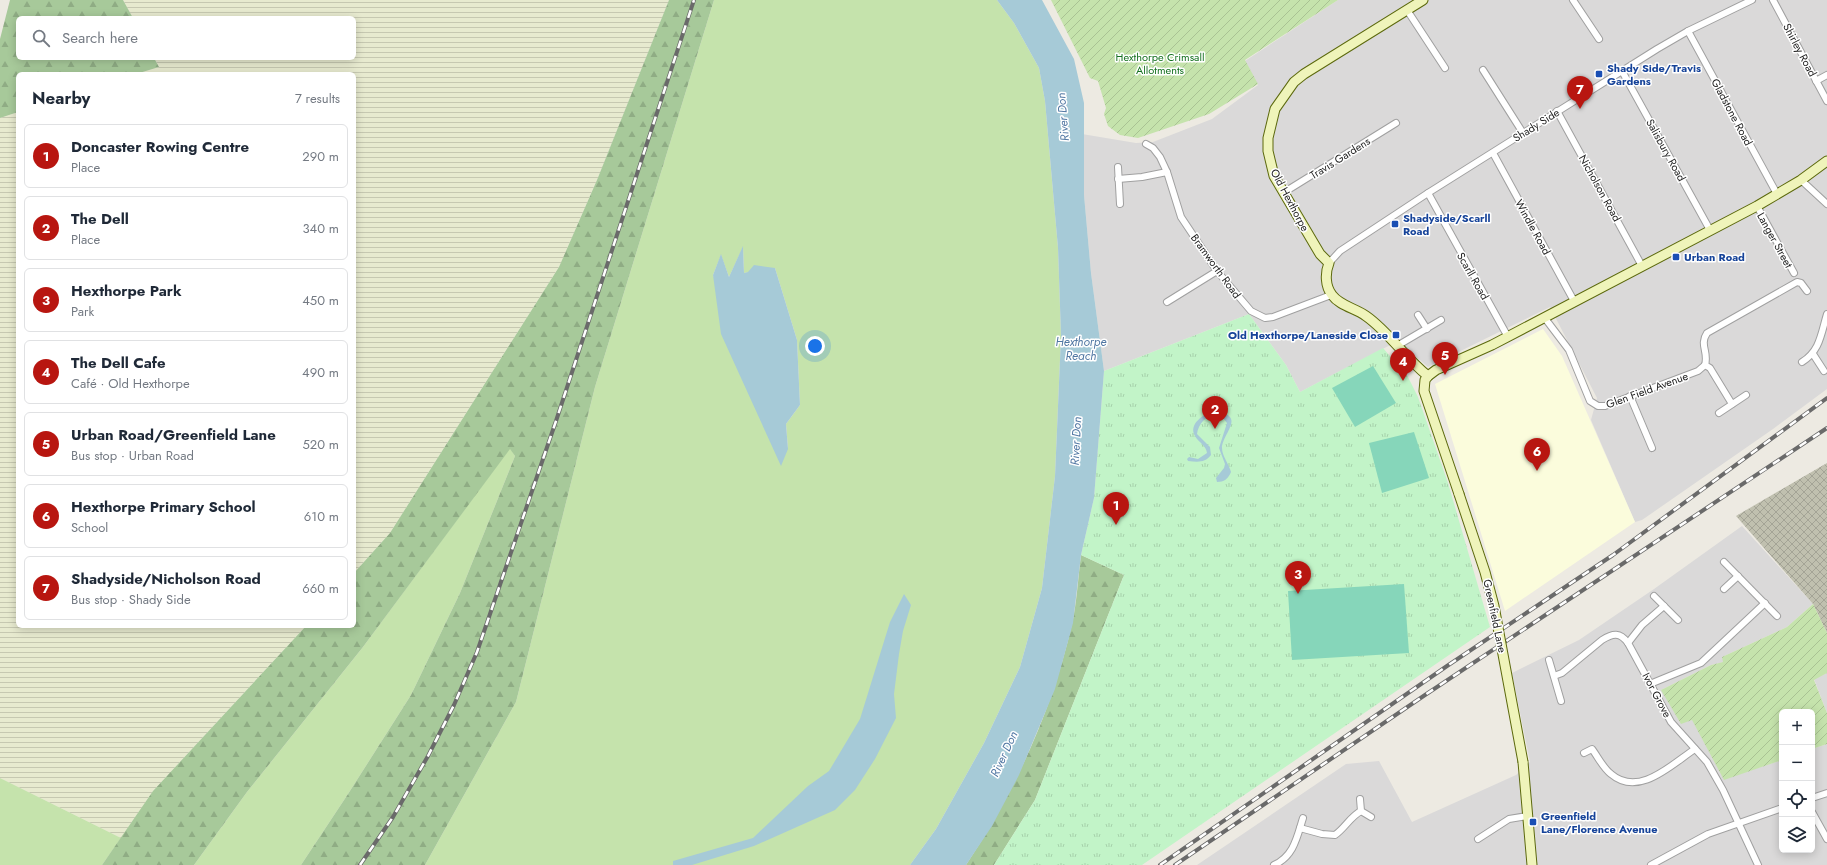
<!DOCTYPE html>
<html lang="en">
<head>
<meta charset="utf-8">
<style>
	body { margin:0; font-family:Jost,sans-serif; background:#f2f2f3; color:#1f2937 }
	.controls { position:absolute; right:12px; bottom:12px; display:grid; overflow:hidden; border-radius:6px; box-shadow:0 2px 10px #0003 }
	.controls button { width:36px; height:36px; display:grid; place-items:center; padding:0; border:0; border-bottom:1px solid #e0e1e3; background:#fff; color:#1f2937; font:20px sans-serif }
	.you { position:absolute; left:815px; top:346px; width:14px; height:14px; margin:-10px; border:3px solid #fff; border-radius:50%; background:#1a73e8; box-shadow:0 0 0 6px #1a73e833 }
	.badge { display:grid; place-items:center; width:26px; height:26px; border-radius:50%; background:#b81610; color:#fff; font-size:13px; font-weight:700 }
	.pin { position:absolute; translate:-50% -33px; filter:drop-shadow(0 1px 2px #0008) }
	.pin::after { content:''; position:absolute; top:21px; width:14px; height:12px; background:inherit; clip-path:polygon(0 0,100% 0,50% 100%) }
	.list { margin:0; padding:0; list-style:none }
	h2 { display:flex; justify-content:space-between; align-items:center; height:52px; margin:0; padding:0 16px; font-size:17px }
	h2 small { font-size:13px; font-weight:400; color:#747a83 }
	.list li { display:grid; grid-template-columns:26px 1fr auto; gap:12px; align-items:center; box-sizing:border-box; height:64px; margin:0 8px 8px; padding:0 8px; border:1px solid #e0e1e3; border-radius:6px }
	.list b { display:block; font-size:15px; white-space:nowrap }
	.list p { margin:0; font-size:13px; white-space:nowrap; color:#747a83 }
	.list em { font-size:13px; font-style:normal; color:#747a83 }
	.icon { flex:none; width:22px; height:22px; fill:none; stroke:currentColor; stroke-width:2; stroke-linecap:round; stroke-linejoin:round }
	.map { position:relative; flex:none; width:1827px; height:865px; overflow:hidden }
	.search { position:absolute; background:#fff; box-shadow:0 2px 10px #0003; left:16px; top:16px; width:340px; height:44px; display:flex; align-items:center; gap:10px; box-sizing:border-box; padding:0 14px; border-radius:6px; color:#747a83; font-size:15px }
	.panel { position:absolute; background:#fff; box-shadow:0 2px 10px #0003; left:16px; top:72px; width:340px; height:556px; border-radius:6px }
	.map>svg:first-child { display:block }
</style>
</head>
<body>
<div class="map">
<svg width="1827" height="865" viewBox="0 0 1827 865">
	<defs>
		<pattern id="construction-cross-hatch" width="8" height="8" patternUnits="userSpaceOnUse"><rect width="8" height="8" fill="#c0c0af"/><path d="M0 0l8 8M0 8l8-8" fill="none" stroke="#a4a496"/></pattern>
		<pattern id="farmland-rules" width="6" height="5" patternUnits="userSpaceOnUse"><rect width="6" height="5" fill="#e7eacf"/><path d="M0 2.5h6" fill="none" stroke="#c6c8b1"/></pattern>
		<pattern id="forest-firs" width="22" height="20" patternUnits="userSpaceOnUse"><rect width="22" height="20" fill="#a7c99a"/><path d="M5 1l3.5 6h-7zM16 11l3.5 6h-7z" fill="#8fac84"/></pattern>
		<pattern id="park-tufts" width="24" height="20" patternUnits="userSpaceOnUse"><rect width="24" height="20" fill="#c2f4c8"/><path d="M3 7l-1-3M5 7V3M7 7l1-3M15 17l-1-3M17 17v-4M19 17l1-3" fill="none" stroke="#a6d1ab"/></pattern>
		<pattern id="garden-furrows" width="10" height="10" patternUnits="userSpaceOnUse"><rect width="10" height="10" fill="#c5e3ac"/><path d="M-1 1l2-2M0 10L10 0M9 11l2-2" fill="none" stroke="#a9c293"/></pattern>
	</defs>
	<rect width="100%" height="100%" fill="#edeae2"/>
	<!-- residential -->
	<g fill="#dad9d9">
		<polygon points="1338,0 1827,0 1827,389 1773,429 1642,520 1635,522 1591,420 1597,398 1550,307 1428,367 1398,341 1300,392 1286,365 1249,314 1104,371 1091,273 1084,195 1082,134 1136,143 1153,142 1212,119 1258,85 1245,61"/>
		<polygon points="1742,526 1813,604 1787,627 1722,657 1724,662 1711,665 1661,690 1692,719 1724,779 1782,760 1782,850 1812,850 1812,749 1827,744 1827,865 1197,865 1346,764 1379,761 1412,822 1516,775 1530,762 1512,673 1579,640 1654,589"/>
		<polygon points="1827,673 1827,713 1814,679"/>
	</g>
	<!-- education -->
	<polygon fill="#fbfcdc" points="1543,329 1562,356 1635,522 1505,611 1435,384"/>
	<!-- construction -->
	<polygon fill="url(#construction-cross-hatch)" points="1827,463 1827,633 1813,604 1736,516"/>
	<!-- farmland -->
	<g fill="url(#farmland-rules)">
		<polygon points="123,0 669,0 597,180 559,267 390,533 354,573 354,74 136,74 159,67 154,58 354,58 354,18 133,18"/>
		<polygon points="18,112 18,626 306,626 153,791 121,838 0,778 0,118"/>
	</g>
	<!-- grass -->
	<g fill="#c5e3ac" fill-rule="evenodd">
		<path d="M714,0H997L1014,23L1039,68L1045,101L1058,248L1061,336L1055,476L1042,588L1020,667L984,743L936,829L910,865H425L516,702L595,387ZM743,247L744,273L775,268L797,340L800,405L786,424L788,449L713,275L721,255L729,277Z"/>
		<polygon points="510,448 515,456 460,593 411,695 348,794 301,865 194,865 247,792 363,647"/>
		<polygon points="0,778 121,838 102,865 0,865"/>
	</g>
	<!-- forest -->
	<g fill="url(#forest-firs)">
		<polygon points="10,0 123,0 133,18 18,18 18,58 154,58 159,67 136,74 18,74 18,112 0,118 0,39"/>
		<polygon points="669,0 714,0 595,387 516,702 425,865 301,865 348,794 411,695 460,593 515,456 510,449 363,647 247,792 194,865 102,865 153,791 306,626 354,626 354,573 390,533 559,267 597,180"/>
		<path d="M1081,555L1124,575L1035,800L994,865H966C1015,791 1052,711 1072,624C1077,602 1078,578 1081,555Z"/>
	</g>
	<!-- park -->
	<polygon fill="url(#park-tufts)" points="1249,314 1286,365 1300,392 1383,348 1408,377 1418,397 1448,483 1490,627 1142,865 994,865 1035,800 1124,575 1081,555 1094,498 1104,371"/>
	<!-- garden -->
	<g fill="url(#garden-furrows)">
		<polygon points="1051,0 1338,0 1245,60 1258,84 1209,114 1138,138 1120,135 1108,126 1104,114 1106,108 1098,81 1090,78"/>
		<polygon points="1813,604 1827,633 1827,673 1814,680 1827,713 1827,744 1812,749 1812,712 1782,712 1782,760 1724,780 1692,720 1681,724 1661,690 1711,665 1723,662 1722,657 1787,627"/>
	</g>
	<!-- pitch -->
	<g fill="#86d6ba">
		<polygon points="1373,366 1396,403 1355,427 1332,388"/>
		<polygon points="1414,432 1429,478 1382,493 1369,443"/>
		<polygon points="1404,584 1409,653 1292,660 1288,591"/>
	</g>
	<!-- water -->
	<g fill="#a6cad7">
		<polygon points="997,0 1042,0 1074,59 1084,103 1084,195 1091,273 1104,371 1094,498 1081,555 1073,623 1055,689 1019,775 992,826 966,865 910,865 936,829 984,743 1020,667 1042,588 1055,476 1061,336 1058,248 1045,101 1039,68 1014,23"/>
		<polygon points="743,246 744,273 748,272 754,265 775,268 797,340 800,405 786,424 788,449 781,466 721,334 713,275 721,254 729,277"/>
		<path d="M1213,411C1248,415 1223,432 1222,448C1222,456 1229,464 1231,472C1228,479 1224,482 1217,482L1216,478L1224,468L1225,464L1219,448L1227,423C1217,407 1199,418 1197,434L1210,447L1211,455C1205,463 1198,462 1188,461L1187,459L1189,457L1198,459L1207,453C1206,445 1199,443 1195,436C1188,424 1204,414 1213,411Z"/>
		<polygon points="904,594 911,605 903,631 899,654 894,694 896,718 875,759 855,790 835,810 754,846 692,865 673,865 673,861 753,838 808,786 829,771 860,719 890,622"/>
	</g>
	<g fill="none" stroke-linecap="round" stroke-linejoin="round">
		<defs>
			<g id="street">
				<polyline points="1573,0 1599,39"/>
				<polyline points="1773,0 1827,101"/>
				<polyline points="1407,10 1445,68"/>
				<polyline points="1688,31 1777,194"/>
				<polyline points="1483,70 1523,133"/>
				<polyline points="1622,71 1710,230"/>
				<polyline points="1816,81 1827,75"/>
				<polyline points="1557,111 1642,266"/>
				<polyline points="1146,144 1153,148 1160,157 1167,172 1181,217 1217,271 1251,311 1265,318 1273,317 1331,295"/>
				<polyline points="1493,153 1574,301"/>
				<polyline points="1118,167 1120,204"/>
				<polyline points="1118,179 1142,177 1167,172"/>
				<polyline points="1801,180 1827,204"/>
				<polyline points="1283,193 1396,123"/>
				<polyline points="1428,193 1508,337"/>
				<polyline points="1757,206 1794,273"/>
				<polyline points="1329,263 1340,251 1428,193 1657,49 1688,31 1752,0"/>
				<polyline points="1167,302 1217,271"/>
				<polyline points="1418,315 1427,329"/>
				<polyline points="1544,317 1569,350 1590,401 1598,406 1605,406 1698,371 1705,365"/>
				<polyline points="1397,346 1441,320"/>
				<polyline points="1813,354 1824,371"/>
				<path d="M1802,362C1820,351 1821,334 1827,314"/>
				<polyline points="1630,396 1652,448"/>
				<path d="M1732,404L1710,368L1705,365C1709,352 1699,345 1707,333L1797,282L1801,283L1807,291"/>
				<polyline points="1719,413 1746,395"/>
				<polyline points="1724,562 1777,616"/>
				<polyline points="1724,589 1738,576"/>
				<polyline points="1654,596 1678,620"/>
				<polyline points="1628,643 1642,625 1664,606"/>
				<polyline points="1549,660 1561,701"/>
				<path d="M1554,676L1562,673L1602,640C1613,633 1620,632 1628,643L1671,722L1707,762L1723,790L1758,865"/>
				<polyline points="1650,684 1701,663 1765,603"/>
				<path d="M1584,753L1592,749C1598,757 1603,768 1611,774C1639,798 1672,764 1695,749"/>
				<polyline points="1812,798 1827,793"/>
				<polyline points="1360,799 1361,811 1371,817"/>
				<polyline points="1812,812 1827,839"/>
				<path d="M1300,828L1322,834L1335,835C1345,828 1350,817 1361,811"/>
				<polyline points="1478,839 1509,819 1527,816"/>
				<path d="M1274,865C1294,856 1297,837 1303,818"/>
				<polyline points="1651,865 1708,834 1782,808"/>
			</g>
			<g id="secondary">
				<path d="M1423,0L1304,74L1294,82L1275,109L1268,138V151L1274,176L1320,254L1329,263C1325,273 1325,286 1332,295C1340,306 1355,308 1366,316C1389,332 1405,358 1428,376"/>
				<polyline points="1459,494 1424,391 1425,380 1428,376 1436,370 1492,345 1757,206 1801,180 1827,161"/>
				<polyline points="1523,762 1532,865"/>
			</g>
		</defs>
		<!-- street casing -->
		<use href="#street" stroke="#a0a0a0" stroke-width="8"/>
		<!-- secondary casing -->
		<use href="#secondary" stroke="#5c690d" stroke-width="11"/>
		<!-- street -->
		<use href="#street" stroke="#fff" stroke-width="6"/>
		<!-- secondary -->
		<use href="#secondary" stroke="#eff4ba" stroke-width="9"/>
		<defs>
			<g id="rail">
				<polyline points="360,865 393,817 428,756 454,705 477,652 556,421 694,0"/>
				<polyline points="1160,865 1447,666 1613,555 1827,398"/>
				<polyline points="1175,865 1425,695 1827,428"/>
			</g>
		</defs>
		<!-- rail casing -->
		<use href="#rail" stroke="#6a6a6a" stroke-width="4"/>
		<!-- rail -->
		<use href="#rail" stroke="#fff" stroke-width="2.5" stroke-dasharray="8" stroke-linecap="butt"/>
		<defs>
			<polyline id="secondary-bridge" points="1459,494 1485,572 1494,606 1523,762"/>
		</defs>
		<!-- secondary-bridge casing -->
		<use href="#secondary-bridge" stroke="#5c690d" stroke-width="11" stroke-linecap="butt"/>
		<!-- secondary-bridge -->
		<use href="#secondary-bridge" stroke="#eff4ba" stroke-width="9"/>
	</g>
	<!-- markers -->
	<g fill="#1a4fb4" stroke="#fff" stroke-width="1.5">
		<rect x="1595" y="70" width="8" height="8" rx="2"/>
		<rect x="1391" y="220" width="8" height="8" rx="2"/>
		<rect x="1672" y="253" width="8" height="8" rx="2"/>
		<rect x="1392" y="331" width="8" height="8" rx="2"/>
		<rect x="1529" y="818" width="8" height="8" rx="2"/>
	</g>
	<g text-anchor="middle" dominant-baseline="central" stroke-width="3" stroke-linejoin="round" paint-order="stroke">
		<!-- street labels -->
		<g font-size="11" fill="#1c1c1c" stroke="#fff">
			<text transform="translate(1800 50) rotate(62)">Shirley Road</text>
			<text transform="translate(1732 112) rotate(62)">Gladstone Road</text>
			<text transform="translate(1536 125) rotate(-32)">Shady Side</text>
			<text transform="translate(1666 150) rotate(61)">Salisbury Road</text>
			<text transform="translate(1340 158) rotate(-32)">Travis Gardens</text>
			<text transform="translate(1600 188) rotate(61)">Nicholson Road</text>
			<text transform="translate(1290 200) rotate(62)">Old Hexthorpe</text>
			<text transform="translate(1533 227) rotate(61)">Windle Road</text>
			<text transform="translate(1775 240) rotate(61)">Langer Street</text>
			<text transform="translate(1216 266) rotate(54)">Bramworth Road</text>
			<text transform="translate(1473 276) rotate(60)">Scarll Road</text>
			<text transform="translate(1647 390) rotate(-20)">Glen Field Avenue</text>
			<text transform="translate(1495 616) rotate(78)">Greenfield Lane</text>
			<text transform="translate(1657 695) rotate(62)">Ivor Grove</text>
		</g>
		<!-- park labels -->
		<g font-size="11" fill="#14701f" stroke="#fff">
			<text x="1160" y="57">Hexthorpe Crimsall<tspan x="1160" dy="13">Allotments</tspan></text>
		</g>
		<!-- transit labels -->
		<g font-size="11" font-weight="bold" fill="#164399" stroke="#fff" text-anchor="start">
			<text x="1607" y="68">Shady Side/Travis<tspan x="1607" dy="13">Gardens</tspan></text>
			<text x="1403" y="218">Shadyside/Scarll<tspan x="1403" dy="13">Road</tspan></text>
			<text x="1684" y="257">Urban Road</text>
			<text x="1388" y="335" text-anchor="end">Old Hexthorpe/Laneside Close</text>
			<text x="1541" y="816">Greenfield<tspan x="1541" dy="13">Lane/Florence Avenue</tspan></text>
		</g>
		<!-- water labels -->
		<g font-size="12" font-style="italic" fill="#5177a3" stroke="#fff">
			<text transform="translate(1063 117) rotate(-95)">River Don</text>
			<text x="1081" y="342">Hexthorpe<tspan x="1081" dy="14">Reach</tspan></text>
			<text transform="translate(1076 441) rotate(-87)">River Don</text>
			<text transform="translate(1004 754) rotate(-65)">River Don</text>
		</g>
	</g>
</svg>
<div class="controls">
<button>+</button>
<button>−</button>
<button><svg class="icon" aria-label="locate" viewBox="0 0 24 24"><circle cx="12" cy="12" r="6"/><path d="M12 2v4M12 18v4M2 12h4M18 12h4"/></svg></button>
<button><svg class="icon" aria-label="layers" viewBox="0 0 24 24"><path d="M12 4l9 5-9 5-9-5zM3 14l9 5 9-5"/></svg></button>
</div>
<div class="you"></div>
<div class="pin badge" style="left:1116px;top:525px">1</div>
<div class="pin badge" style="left:1215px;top:429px">2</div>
<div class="pin badge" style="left:1298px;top:594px">3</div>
<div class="pin badge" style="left:1403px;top:381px">4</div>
<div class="pin badge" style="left:1445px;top:375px">5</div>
<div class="pin badge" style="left:1537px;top:471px">6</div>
<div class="pin badge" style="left:1580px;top:109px">7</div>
<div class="search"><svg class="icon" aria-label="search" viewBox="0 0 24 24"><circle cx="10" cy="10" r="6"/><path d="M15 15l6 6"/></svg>Search here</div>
<section class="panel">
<h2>Nearby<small>7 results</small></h2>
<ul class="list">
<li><span class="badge">1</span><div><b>Doncaster Rowing Centre</b><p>Place</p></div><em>290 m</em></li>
<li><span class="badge">2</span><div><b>The Dell</b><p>Place</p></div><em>340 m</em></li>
<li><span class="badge">3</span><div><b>Hexthorpe Park</b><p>Park</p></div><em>450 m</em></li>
<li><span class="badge">4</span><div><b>The Dell Cafe</b><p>Café · Old Hexthorpe</p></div><em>490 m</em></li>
<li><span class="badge">5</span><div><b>Urban Road/Greenfield Lane</b><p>Bus stop · Urban Road</p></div><em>520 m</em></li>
<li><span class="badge">6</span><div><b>Hexthorpe Primary School</b><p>School</p></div><em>610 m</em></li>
<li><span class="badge">7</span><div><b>Shadyside/Nicholson Road</b><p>Bus stop · Shady Side</p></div><em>660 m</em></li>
</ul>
</section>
</div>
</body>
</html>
